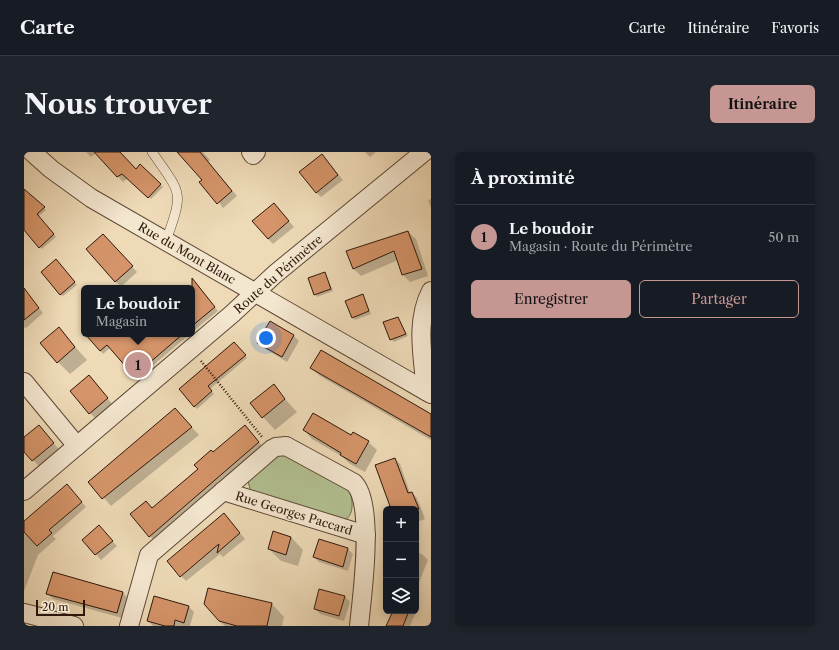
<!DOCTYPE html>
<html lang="fr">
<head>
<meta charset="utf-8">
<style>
	body { margin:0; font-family:"Libre Caslon Text",serif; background:#20242c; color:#f1f3f6 }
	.controls { position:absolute; right:12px; bottom:12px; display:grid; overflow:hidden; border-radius:6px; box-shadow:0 2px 10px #0003 }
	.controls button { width:36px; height:36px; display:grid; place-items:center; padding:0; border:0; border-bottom:1px solid #363941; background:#171b24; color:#f1f3f6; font:20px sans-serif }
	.scale { position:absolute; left:12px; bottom:10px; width:49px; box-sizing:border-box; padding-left:4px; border:2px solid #2e180b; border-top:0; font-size:11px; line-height:14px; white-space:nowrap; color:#2e180b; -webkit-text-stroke:3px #f4e7d0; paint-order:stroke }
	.you { position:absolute; left:242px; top:186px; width:14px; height:14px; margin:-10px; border:3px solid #fff; border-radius:50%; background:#1a73e8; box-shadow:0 0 0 6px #1a73e833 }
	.badge { display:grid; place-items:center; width:26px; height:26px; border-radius:50%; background:#c59692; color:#111; font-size:13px; font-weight:700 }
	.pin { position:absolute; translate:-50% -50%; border:2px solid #fff; box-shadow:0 1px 4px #0006 }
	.popup { position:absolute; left:57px; top:133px; width:114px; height:52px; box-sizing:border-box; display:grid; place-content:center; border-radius:6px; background:#171b24; filter:drop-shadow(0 1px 3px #0005); font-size:13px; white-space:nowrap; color:#9ea1a6 }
	.popup b { font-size:15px; color:#f1f3f6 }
	.popup::after { content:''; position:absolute; left:50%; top:100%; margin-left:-8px; border:8px solid transparent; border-top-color:#171b24 }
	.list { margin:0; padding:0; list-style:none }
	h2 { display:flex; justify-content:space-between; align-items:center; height:52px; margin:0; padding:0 16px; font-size:17px }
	h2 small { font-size:13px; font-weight:400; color:#9ea1a6 }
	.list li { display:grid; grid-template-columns:26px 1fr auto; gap:12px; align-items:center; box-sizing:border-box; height:64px; padding:0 16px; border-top:1px solid #363941 }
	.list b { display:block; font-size:15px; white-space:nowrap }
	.list p { margin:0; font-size:13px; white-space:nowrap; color:#9ea1a6 }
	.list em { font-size:13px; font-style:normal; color:#9ea1a6 }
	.actions { display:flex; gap:8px; padding:12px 16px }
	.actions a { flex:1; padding:9px 0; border:1px solid #c59692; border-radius:6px; text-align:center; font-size:14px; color:#c59692 }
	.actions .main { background:#c59692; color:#111 }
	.icon { flex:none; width:22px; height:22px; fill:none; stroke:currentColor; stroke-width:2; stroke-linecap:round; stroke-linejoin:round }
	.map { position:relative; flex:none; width:407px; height:474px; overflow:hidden; border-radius:6px }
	header { display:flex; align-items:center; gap:24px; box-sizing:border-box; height:56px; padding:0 20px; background:#171b24; border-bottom:1px solid #363941 }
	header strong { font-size:19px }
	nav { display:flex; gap:22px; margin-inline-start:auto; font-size:14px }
	.intro { display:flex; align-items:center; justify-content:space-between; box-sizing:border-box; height:96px; padding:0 24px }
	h1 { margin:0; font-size:28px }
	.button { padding:10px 18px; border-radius:6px; background:#c59692; color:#111; font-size:14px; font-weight:700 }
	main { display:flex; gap:24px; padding:0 24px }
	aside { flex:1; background:#171b24; border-radius:6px; box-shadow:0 2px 10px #0003 }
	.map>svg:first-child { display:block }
</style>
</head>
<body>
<header>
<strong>Carte</strong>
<nav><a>Carte</a><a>Itinéraire</a><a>Favoris</a></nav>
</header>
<div class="intro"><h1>Nous trouver</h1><a class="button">Itinéraire</a></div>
<main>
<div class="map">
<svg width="407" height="474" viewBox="0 0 407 474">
	<rect width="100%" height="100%" fill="#eedab7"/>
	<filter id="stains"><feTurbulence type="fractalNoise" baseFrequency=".005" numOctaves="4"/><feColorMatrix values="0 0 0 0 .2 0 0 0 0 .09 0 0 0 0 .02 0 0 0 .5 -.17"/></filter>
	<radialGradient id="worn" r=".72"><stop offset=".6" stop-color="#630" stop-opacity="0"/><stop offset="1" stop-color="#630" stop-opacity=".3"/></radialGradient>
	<!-- green -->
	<path fill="#b3c193" stroke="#706c4f" d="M259,301L325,337C329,348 331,364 319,369L227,341L224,329L249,304Z"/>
	<!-- shadow -->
	<g fill="#0003">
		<polygon points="62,0 95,0 112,19 116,14 139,35 127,47 104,26 99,30 72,1 67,5"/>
		<polygon points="155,0 179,0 186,8 184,10 213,44 199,56 180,28"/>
		<polygon points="341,0 352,0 346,5"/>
		<polygon points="303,9 319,28 297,45 292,40"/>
		<polygon points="0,38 22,58 14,65 32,85 18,97 0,77"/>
		<polygon points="407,47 407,56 404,48"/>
		<polygon points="255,58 270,75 249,92 244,87"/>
		<polygon points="384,80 392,87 404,124 386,130 379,123 374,108 337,124 329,116"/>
		<polygon points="84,88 113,120 97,135 63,98"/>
		<polygon points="34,111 53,133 39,144 36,142"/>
		<polygon points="301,121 309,139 293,145 285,127"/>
		<polygon points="0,137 19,161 2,176 0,175"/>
		<polygon points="168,137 176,137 194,159 168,180"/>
		<polygon points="338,143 347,162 331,168 329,165"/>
		<polygon points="373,166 384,184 370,190 367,187"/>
		<polygon points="246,171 270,184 275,189 263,210 240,196 234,191"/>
		<polygon points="35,177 63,208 46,222 34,210"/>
		<polygon points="63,182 166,182 114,226 87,195 79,202"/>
		<polygon points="210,191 223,206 186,237 190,242 173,257 156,237"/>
		<polygon points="287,216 407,263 407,288 296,224"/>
		<polygon points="70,229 88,252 71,266 66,261"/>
		<polygon points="249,234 273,260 251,278 227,252"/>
		<polygon points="151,257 175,283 87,354 66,330"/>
		<polygon points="14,274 41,304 21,321 0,298 0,286"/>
		<polygon points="280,278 328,285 344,290 353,298 341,320 326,312 319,305 288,287"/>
		<polygon points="226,280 240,296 131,389 126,384 129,357 175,317 189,302"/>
		<polygon points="371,307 376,312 386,341 388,341 393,346 401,367 392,370 392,357 367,357 352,314"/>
		<polygon points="48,339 62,355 29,384 32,387 14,403 0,439 0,371"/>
		<polygon points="205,368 221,387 199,405 196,402 162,429 157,424"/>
		<polygon points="80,380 93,394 77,408 60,388"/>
		<polygon points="267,385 279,398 274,414 257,409 245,397"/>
		<polygon points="295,388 324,397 329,402 324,419 295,410 290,405"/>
		<polygon points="392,400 399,403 404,408 392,438"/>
		<polygon points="185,437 248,452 260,465 258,474 201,474 195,469"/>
		<polygon points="99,441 104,446 98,466 29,447 24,442"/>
		<polygon points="320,444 326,450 320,469 296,462 291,457"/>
		<polygon points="392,450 395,453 386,474 363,474 369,461 365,459 392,459"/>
		<polygon points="165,455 170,460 166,474 129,474 124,469"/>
	</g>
	<!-- building -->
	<g fill="#d59469" stroke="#2e180b">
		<polygon points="70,0 96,0 112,17 116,12 137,32 124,46 98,22 93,25"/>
		<polygon points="153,0 176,0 208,39 193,52 175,30 178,28"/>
		<polygon points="298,2 314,23 292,41 275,20"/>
		<polygon points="0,37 21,55 13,62 30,82 15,96 0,78"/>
		<polygon points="250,51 265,69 244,87 228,69"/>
		<polygon points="384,79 398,117 378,123 370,99 329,117 322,99"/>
		<polygon points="79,82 109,114 91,130 62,97"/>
		<polygon points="32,107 51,130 36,143 17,120"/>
		<polygon points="301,120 307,137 290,143 284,126"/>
		<polygon points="168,126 191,155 168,174"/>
		<polygon points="0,136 15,156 0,168"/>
		<polygon points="339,142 345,159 328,166 321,149"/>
		<polygon points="374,165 382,182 366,188 359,170"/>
		<polygon points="246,169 270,183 258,205 233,191"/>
		<polygon points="35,175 51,195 33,211 16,191"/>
		<polygon points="61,182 159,182 110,224 83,193 76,199"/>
		<polygon points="210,190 222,203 184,234 188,239 170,255 155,237"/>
		<polygon points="297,198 407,262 407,285 286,216"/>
		<polygon points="65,223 84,246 65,262 46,239"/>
		<polygon points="250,232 261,247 238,266 226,251"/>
		<polygon points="151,256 168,275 78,347 64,330"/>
		<polygon points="289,261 327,283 329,280 345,289 332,312 316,303 317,301 279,278"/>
		<polygon points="15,273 30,291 8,309 0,300 0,285"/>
		<polygon points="221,273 235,290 125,385 106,362 122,349 128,356 174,317 170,313 187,298 189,300"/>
		<polygon points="371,306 384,341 388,340 395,357 367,357 351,313"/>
		<polygon points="43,332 58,350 25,378 28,381 13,394 0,380 0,369"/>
		<polygon points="200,361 216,381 193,401 195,392 190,396 156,425 143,409"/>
		<polygon points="75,373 89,389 71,403 58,388"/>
		<polygon points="249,379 267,385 262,403 244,397"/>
		<polygon points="295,387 324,396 319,415 289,405"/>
		<polygon points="29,420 99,440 93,461 22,442"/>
		<polygon points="184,436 248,451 243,474 213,474 195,469 180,452"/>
		<polygon points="295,437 321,444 315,464 290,457"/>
		<polygon points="130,444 165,454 160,471 151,468 150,474 141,474 123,469"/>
		<polygon points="369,459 385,459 379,474 362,474"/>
	</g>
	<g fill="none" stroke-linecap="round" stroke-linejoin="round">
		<defs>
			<path id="service" d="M128,0C158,43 160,38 142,89"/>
			<g id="minor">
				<polyline points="8,0 27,17 67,46 407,242"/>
				<polyline points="227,0 229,3 232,0"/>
				<polyline points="0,230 53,294"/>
				<path d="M402,239C399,205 391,170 407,139"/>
				<polyline points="0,339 208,162 251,122 400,0"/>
				<polyline points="199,339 342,383"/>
				<polyline points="0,461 50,474"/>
				<path d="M105,474L125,403L248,297L252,295L262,294L330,331C351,352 338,444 335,474"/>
			</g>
		</defs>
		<!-- service casing -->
		<use href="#service" stroke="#5e4836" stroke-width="10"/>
		<!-- minor casing -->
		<use href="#minor" stroke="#5e4836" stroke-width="20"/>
		<!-- path -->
		<polyline stroke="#2e180b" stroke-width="2.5" stroke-dasharray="1 2" stroke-linecap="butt" points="177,209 238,285"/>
		<!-- service -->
		<use href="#service" stroke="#f4e7d0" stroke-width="9"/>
		<!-- minor -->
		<use href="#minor" stroke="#f4e7d0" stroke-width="18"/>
	</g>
	<g text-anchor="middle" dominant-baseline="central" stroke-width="3" stroke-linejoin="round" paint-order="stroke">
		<!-- street labels -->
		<g font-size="12" fill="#2e180b" stroke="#f4e7d0">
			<text transform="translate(163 101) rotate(30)">Rue du Mont Blanc</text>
			<text transform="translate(254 122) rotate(-41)">Route du Périmètre</text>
			<text transform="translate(270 361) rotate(17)">Rue Georges Paccard</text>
		</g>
	</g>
	<rect width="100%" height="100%" filter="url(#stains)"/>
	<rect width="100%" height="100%" fill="url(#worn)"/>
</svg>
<div class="controls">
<button>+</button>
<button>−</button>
<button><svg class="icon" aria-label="layers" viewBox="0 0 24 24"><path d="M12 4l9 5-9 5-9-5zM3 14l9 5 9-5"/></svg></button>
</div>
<div class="scale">20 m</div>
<div class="you"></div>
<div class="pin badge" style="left:114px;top:213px">1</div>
<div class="popup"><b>Le boudoir</b>Magasin</div>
</div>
<aside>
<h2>À proximité<small></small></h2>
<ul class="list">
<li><span class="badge">1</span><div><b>Le boudoir</b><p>Magasin · Route du Périmètre</p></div><em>50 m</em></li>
</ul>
<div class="actions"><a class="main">Enregistrer</a><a>Partager</a></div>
</aside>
</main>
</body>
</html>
